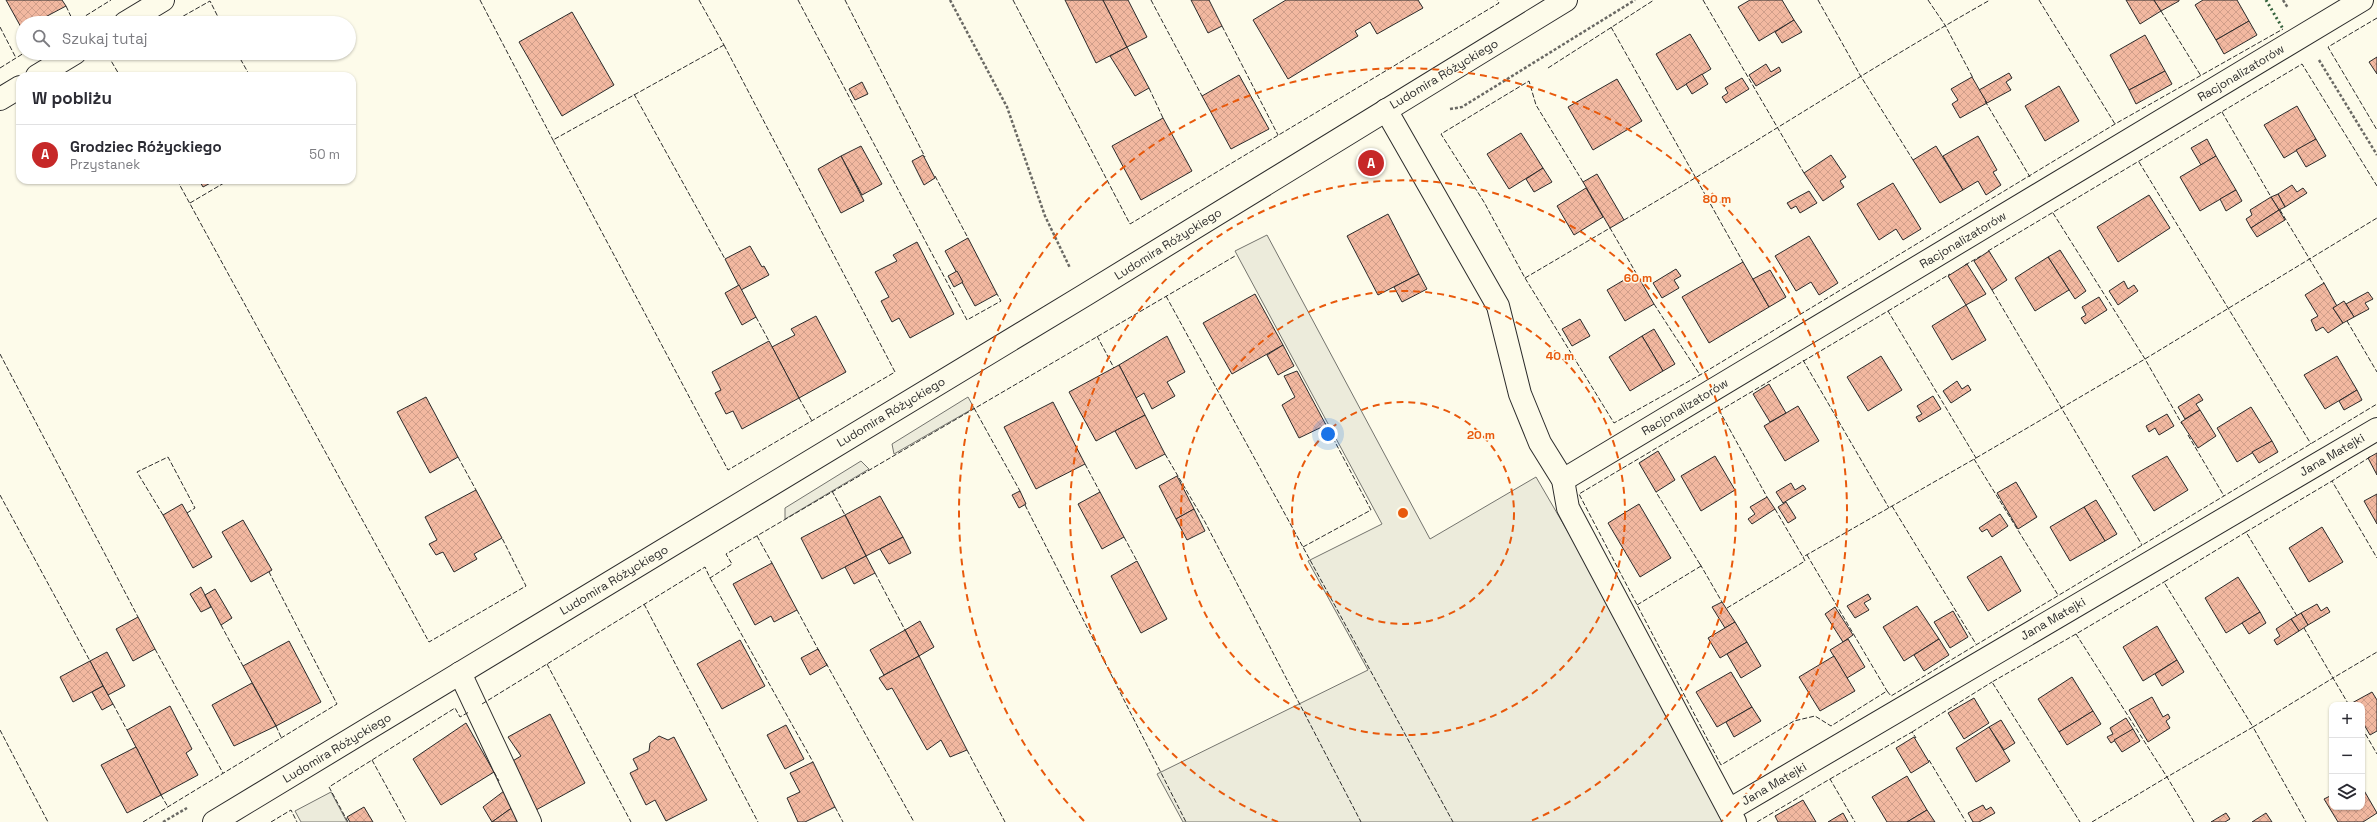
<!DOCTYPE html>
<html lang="pl">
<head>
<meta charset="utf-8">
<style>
	body { margin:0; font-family:"Space Grotesk",sans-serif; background:#f7f7f7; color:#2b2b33 }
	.controls { position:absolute; right:12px; bottom:12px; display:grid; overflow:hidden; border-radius:8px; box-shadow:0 1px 3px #0004 }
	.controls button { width:36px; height:36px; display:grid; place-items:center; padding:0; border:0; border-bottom:1px solid #e1e1e2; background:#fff; color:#2b2b33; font:20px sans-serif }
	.you { position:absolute; left:1328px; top:434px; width:14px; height:14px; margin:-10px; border:3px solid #fff; border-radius:50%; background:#1a73e8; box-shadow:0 0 0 6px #1a73e833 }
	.badge { display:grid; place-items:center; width:26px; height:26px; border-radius:50%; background:#c62828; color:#fff; font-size:13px; font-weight:700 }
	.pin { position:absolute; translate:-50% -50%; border:2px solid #fff; box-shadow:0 1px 4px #0006 }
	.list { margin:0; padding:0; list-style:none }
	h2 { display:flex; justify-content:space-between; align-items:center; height:52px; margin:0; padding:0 16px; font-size:17px }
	h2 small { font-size:13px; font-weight:400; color:#7c7c81 }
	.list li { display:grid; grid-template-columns:26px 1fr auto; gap:12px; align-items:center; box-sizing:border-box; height:60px; padding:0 16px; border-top:1px solid #e1e1e2 }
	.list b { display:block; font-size:15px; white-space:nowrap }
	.list p { margin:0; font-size:13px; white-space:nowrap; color:#7c7c81 }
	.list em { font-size:13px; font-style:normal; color:#7c7c81 }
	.icon { flex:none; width:22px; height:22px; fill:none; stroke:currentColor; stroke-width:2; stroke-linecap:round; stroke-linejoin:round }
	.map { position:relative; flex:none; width:2377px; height:822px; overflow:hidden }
	.search { position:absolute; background:#fff; box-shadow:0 1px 3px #0004; left:16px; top:16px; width:340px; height:44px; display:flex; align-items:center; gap:10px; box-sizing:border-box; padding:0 14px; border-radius:22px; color:#7c7c81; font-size:15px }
	.panel { position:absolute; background:#fff; box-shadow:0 1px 3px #0004; left:16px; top:72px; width:340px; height:112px; border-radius:12px }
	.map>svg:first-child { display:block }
</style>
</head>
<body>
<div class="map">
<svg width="2377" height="822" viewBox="0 0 2377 822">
	<defs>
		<pattern id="building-cross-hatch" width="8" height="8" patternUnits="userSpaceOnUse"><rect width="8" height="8" fill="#f2b8a0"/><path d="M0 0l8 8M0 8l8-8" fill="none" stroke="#d09e8a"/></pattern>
	</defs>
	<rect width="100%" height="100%" fill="#fdfbea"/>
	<!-- grass -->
	<g fill="#ecebdb" stroke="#74746e">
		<polygon points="1267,235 1430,539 1536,477 1737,822 1183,822 1157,774 1368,670 1308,561 1382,524 1235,251"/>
		<polygon points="968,397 974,408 894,454 892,444"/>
		<polygon points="861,461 869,469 785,519 785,508"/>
		<polygon points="331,792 347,822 301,822 295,811"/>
	</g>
	<!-- building -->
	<g fill="url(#building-cross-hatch)" stroke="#2b2b2b">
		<polygon points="6,0 62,0 66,6 34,23 23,23 22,29"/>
		<polygon points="1065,0 1103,0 1127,47 1096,63"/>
		<polygon points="1103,0 1128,0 1147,37 1127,47"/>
		<polygon points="1191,0 1209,0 1222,26 1208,33"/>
		<polygon points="1286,0 1418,0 1423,8 1377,34 1370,22 1355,31 1358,36 1288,79 1253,20"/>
		<polygon points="1750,0 1782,0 1794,20 1759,41 1738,7"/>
		<polygon points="2126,0 2154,0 2161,11 2140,24"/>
		<polygon points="2154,0 2179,0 2179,1 2161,11"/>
		<polygon points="2203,0 2237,0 2249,21 2216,40 2195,5"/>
		<polygon points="572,12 614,85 562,116 519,42"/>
		<polygon points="1794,20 1802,32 1782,43 1775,32"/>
		<polygon points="2249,21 2257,35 2224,54 2216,40"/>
		<polygon points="1690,34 1711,69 1677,90 1656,54"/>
		<polygon points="2145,35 2165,71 2129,90 2110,55"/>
		<polygon points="1127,47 1149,88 1135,96 1110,56"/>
		<polygon points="2377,57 2377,74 2369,62"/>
		<polygon points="1766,64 1771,72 1779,67 1781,71 1756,86 1749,75"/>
		<polygon points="2165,71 2172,84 2136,104 2129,90"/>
		<polygon points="2009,73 2012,78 2006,82 2011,90 1987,103 1979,90"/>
		<polygon points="1702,74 1708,84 1692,94 1686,84"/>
		<polygon points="1239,75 1269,129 1231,149 1202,96"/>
		<polygon points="1972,77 1987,103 1960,118 1952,104 1958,100 1951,89"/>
		<polygon points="1742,78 1749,89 1726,103 1722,97 1728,93 1725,88"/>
		<polygon points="1617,79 1642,121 1593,150 1568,107"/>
		<polygon points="862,82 868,94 855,100 849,89"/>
		<polygon points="2059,86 2079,121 2045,141 2025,106"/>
		<polygon points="2297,106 2316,139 2284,158 2264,125"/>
		<polygon points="1163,118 1192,171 1141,200 1112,146"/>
		<polygon points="1521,133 1543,168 1509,189 1487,154"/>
		<polygon points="1978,136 1997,170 1993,172 2001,185 1986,195 1978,181 1963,190 1943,156"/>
		<polygon points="2207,139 2216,156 2201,165 2191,148"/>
		<polygon points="2316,139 2326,156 2306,167 2296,150"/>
		<polygon points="861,146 882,184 862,195 841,156"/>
		<polygon points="1936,146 1963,190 1940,203 1913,160"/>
		<polygon points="923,155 935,178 924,185 912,161"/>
		<polygon points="1831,155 1846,177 1840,181 1844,187 1823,201 1804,173"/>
		<polygon points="841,156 864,201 841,213 818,169"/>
		<polygon points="2216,156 2236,190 2200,211 2180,177"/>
		<polygon points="1543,168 1552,182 1534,192 1526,179"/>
		<polygon points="1597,174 1624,220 1610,228 1583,182"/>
		<polygon points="199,180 216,180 203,187"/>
		<polygon points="1893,183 1921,229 1903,240 1896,229 1879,240 1857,204"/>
		<polygon points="2292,185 2297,192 2303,188 2307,193 2285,207 2278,194"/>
		<polygon points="1586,188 1603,217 1574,235 1557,206"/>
		<polygon points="2236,190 2242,201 2226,211 2220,199"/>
		<polygon points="1809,191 1817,203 1800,213 1796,206 1791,209 1787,203"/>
		<polygon points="2278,194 2285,207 2279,210 2271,197"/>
		<polygon points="2149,195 2170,228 2118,262 2097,227"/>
		<polygon points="2271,197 2279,210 2251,228 2246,219 2252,215 2250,210"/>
		<polygon points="2279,210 2285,220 2257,237 2251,228"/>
		<polygon points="1388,214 1419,274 1378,295 1347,236"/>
		<polygon points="1809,236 1838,283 1819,295 1811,282 1796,291 1775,256"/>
		<polygon points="968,238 997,294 975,306 945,251"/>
		<polygon points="917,242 954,314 910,338 899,318 892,322 881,301 889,297 875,272 897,261 893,255"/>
		<polygon points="750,246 762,267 764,266 769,275 741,290 725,259"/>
		<polygon points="2060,250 2086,291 2075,299 2048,257"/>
		<polygon points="1989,251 2007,280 1992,290 1974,261"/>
		<polygon points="2048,257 2069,290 2035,311 2015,278"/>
		<polygon points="1743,262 1769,307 1709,343 1682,297"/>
		<polygon points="1967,264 1986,294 1966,305 1948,276"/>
		<polygon points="1676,269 1681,276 1674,280 1679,288 1662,298 1653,283"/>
		<polygon points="1770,270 1786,297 1769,307 1753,279"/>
		<polygon points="957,271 963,282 954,287 948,276"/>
		<polygon points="1636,273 1654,304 1625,321 1607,290"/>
		<polygon points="1419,274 1427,289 1402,302 1394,287"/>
		<polygon points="2124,281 2128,289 2134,285 2138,291 2118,305 2109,291"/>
		<polygon points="2324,283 2337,306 2333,308 2343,323 2328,333 2323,327 2316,331 2311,320 2318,316 2305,295"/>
		<polygon points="739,285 756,317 742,325 725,293"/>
		<polygon points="2368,292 2373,299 2365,303 2369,309 2354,317 2346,304"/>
		<polygon points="1255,294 1283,345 1232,374 1203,323"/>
		<polygon points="2099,297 2107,310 2085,324 2081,318 2086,315 2082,307"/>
		<polygon points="2344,301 2354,317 2343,323 2333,308"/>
		<polygon points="1966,305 1986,340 1952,360 1932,326"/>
		<polygon points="816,316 846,372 799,398 772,347 795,335 791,329"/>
		<polygon points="1580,319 1590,336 1572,346 1562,329"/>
		<polygon points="1654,329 1675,364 1663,371 1642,336"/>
		<polygon points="1167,336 1185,372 1167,382 1175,396 1152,409 1144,393 1136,398 1119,365"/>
		<polygon points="1642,336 1663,371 1630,391 1609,357"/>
		<polygon points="769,341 799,398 742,429 733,411 726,414 715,393 721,390 712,372"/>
		<polygon points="1283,345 1294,366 1278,375 1267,355"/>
		<polygon points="1881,356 1902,390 1868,411 1847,377"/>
		<polygon points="2337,356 2357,390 2325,409 2304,375"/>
		<polygon points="1119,365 1145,415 1096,441 1069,392"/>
		<polygon points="1297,371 1326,425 1299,438 1282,405 1295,397 1284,376"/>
		<polygon points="1957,381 1962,389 1968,385 1971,390 1951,403 1943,391"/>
		<polygon points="1769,384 1786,413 1770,422 1753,394"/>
		<polygon points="2357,390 2362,400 2344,410 2339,401"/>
		<polygon points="2199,394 2203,400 2196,404 2200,410 2185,419 2178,407"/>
		<polygon points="1933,396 1941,409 1919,422 1916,417 1922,414 1917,406"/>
		<polygon points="426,397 458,457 430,473 397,412"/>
		<polygon points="1053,402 1085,464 1036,489 1004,427"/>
		<polygon points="1798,406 1819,441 1785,461 1764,426"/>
		<polygon points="2251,407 2272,441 2237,462 2217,428"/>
		<polygon points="2200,410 2216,436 2198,448 2181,422"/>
		<polygon points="2167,414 2174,426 2159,435 2155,428 2149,432 2146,426"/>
		<polygon points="1145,415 1165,454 1136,469 1115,431"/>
		<polygon points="2272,441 2278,452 2259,463 2252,452"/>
		<polygon points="1658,451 1675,480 1656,492 1639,463"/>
		<polygon points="2377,453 2377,475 2368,458"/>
		<polygon points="1715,456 1735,490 1701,511 1681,476"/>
		<polygon points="2167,456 2188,490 2154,511 2132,476"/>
		<polygon points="1177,476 1194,509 1176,519 1159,486"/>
		<polygon points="2016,482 2037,517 2018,529 1997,493"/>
		<polygon points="1791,483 1795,490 1803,485 1806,489 1783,503 1776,492"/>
		<polygon points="476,490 502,538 474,554 477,559 454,572 443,552 436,555 429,544 437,540 425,517"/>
		<polygon points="1020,491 1026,504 1019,508 1012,495"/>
		<polygon points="1100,492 1124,537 1102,549 1078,504"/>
		<polygon points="2377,494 2377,524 2364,501"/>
		<polygon points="880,496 903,537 866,556 845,515"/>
		<polygon points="1767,497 1775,509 1752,524 1748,519 1755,514 1750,507"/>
		<polygon points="2096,500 2117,534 2105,541 2084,507"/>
		<polygon points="1786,502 1796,518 1788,523 1778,507"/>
		<polygon points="182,504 212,557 193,568 163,515"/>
		<polygon points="1639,504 1671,558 1640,577 1608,523"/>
		<polygon points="2084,507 2105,541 2070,561 2050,527"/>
		<polygon points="1194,509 1205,531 1187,540 1176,519"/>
		<polygon points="2000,514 2008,526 1992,537 1987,529 1982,532 1979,528"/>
		<polygon points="845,515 866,556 822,579 801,538"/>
		<polygon points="243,520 272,570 251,582 222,532"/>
		<polygon points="2322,527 2343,562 2309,582 2289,548"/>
		<polygon points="903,537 911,553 889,564 880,549"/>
		<polygon points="866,556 875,573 854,584 845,567"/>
		<polygon points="2001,556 2021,591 1988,611 1967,577"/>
		<polygon points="1137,561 1167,619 1141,633 1111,576"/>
		<polygon points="772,563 797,610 774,622 771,616 755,625 733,584"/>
		<polygon points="2238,577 2260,612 2226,633 2205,598"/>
		<polygon points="201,587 211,607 201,612 190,594"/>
		<polygon points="215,589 232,618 221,625 205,595"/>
		<polygon points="1868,594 1871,599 1864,603 1869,610 1855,618 1847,606"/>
		<polygon points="1722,602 1735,622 1725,628 1712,607"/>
		<polygon points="2317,604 2321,611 2327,607 2330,612 2308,625 2301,613"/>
		<polygon points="1917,606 1939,639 1904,661 1883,627"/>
		<polygon points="1835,607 1853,635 1843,642 1825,614"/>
		<polygon points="1953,611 1968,637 1950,648 1934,622"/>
		<polygon points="2260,612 2266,623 2249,634 2242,623"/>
		<polygon points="2301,613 2308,625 2299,631 2291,619"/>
		<polygon points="138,617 155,649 133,661 116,629"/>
		<polygon points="2291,619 2299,631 2277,645 2274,640 2280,636 2276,629"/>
		<polygon points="920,621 934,647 919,656 905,630"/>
		<polygon points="1735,622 1747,642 1720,658 1708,638"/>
		<polygon points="2157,626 2177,660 2143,681 2123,647"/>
		<polygon points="905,630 919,656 884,675 870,650"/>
		<polygon points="1848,639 1865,667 1847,678 1830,650"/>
		<polygon points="1939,639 1949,655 1924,671 1914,655"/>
		<polygon points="740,640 765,686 722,709 697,664"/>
		<polygon points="289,641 321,702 276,726 243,666"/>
		<polygon points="1747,642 1761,666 1741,678 1727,654"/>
		<polygon points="818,649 827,665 810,675 801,658"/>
		<polygon points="107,652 125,686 108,695 90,661"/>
		<polygon points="919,656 967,750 950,757 941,740 927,750 892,688 887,690 879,678"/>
		<polygon points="1834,656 1855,691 1820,711 1799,677"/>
		<polygon points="2177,660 2184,672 2162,686 2155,674"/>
		<polygon points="90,661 103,686 73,702 60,677"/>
		<polygon points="1731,672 1752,707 1717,727 1696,692"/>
		<polygon points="2072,677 2093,711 2059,732 2038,699"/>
		<polygon points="252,683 276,726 234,746 212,705"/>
		<polygon points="103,686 113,704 102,710 92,692"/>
		<polygon points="2372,692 2377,700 2377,731 2370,735 2362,721 2362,705 2353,705 2352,703"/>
		<polygon points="2152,697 2163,717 2168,714 2170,718 2166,721 2170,728 2148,742 2129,710"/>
		<polygon points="1974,698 1989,723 1964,739 1948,713"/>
		<polygon points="170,706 192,749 186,753 198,775 161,795 127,730"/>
		<polygon points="1752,707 1761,721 1734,737 1726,722"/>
		<polygon points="2093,711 2101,724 2067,745 2059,732"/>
		<polygon points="550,714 585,783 536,810 511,762 521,756 508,737"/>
		<polygon points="2126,718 2133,729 2111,743 2107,737 2113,734 2110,728"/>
		<polygon points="2001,720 2015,743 2004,750 1989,727"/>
		<polygon points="466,723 494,772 441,805 413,759"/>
		<polygon points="786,725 804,759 785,769 767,735"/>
		<polygon points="1989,727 2010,761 1976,782 1956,748"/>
		<polygon points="2133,729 2140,741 2122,752 2114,740"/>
		<polygon points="659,736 668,740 674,737 707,800 666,821 655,800 646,805 630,773 638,769 633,759 649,751 650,743"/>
		<polygon points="1914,737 1929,762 1911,773 1896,748"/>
		<polygon points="136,747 161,795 127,813 101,765"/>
		<polygon points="813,762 835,807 805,822 798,822 787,798 800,792 790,773"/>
		<polygon points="1907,776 1927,810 1907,822 1887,822 1872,797"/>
		<polygon points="2362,787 2377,813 2363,822 2338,822 2324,799 2332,795 2332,807 2362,807"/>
		<polygon points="504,791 513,807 492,822 483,807"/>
		<polygon points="1803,800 1816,822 1778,822 1775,816"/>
		<polygon points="1983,805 1986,810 1991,807 1995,813 1979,822 1973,822 1968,813"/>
		<polygon points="364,807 373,822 350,822 347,817"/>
		<polygon points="513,807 522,822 492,822"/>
		<polygon points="1927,810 1935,822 1907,822"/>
		<polygon points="1843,813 1848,822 1828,822"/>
		<polygon points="2226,813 2230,819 2225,822 2211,822"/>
		<polygon points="2266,813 2272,822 2252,822"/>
	</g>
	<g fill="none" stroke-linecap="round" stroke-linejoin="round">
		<defs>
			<g id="minor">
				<polyline points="125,23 163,0"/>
				<polyline points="37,76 75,53"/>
				<polyline points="0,99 20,87"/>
				<polyline points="1386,110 1498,306 1520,394 1540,443 1563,480 1568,508 1735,822"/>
				<polyline points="1563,480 2362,0"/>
				<polyline points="460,673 530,822"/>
				<polyline points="1729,810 2377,429"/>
				<polyline points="214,822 1085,295 1566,0"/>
			</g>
		</defs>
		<!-- minor casing -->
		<use href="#minor" stroke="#2b2b2b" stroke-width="24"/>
		<!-- path -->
		<g stroke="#6a6964" stroke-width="2.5" stroke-dasharray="3 2" stroke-linecap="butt">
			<polyline points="950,0 1007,107 1045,216 1070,268"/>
			<polyline points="2283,0 2288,8"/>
			<polyline points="87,23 95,18"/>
			<polyline points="2319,60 2377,155"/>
			<polyline points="1450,109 1462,107 1635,0"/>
			<polyline points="163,822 187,808"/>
		</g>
		<!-- minor -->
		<use href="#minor" stroke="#fdfbea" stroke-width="22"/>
		<!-- hedge -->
		<polyline stroke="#34623c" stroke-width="3" stroke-dasharray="2 3" stroke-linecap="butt" points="2266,0 2283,29"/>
		<!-- fence -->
		<g stroke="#2b2b2b" stroke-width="1" stroke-dasharray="5 2" stroke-linecap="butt">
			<polyline points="480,0 553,140"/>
			<polyline points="699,0 724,45"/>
			<polyline points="798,0 967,320 1001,301 997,294"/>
			<polyline points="845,0 925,157"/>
			<polyline points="1013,0 1130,224 1499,3 1497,0"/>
			<polyline points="1151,0 1202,96"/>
			<polyline points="1703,0 1804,173"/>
			<polyline points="1818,0 1860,75 1913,160"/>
			<polyline points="1928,0 1945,25 1973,78"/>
			<polyline points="2039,0 2115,124"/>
			<polyline points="66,6 74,23"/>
			<polyline points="2161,11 2201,76"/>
			<polyline points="2377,18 2328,47 2377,130"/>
			<polyline points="74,23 111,0"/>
			<polyline points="171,23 210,1 221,23"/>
			<polyline points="1222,26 1278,135"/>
			<polyline points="0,27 16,58"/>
			<polyline points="1611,27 1743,262"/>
			<polygon points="724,45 895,372 728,470 553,140"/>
			<polyline points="119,53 110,59 120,76"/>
			<polyline points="237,53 250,76"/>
			<polyline points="0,68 24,53"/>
			<polyline points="1548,68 1654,0"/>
			<polyline points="1149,88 1163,118"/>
			<polyline points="634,94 725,259"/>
			<polyline points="1985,101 2030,177"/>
			<polyline points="2222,112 2271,197"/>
			<polyline points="2139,162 2311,444"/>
			<polyline points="935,176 968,238"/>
			<polyline points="177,180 429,642 526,586 502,538"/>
			<polyline points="1583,182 1536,105 1529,81 1441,134 1484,202 1525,278 1614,423 1700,375 2115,124 2283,29"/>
			<polyline points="190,203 229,180"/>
			<polyline points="2280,210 2324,283"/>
			<polyline points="2053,213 2145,359 2182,424"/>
			<path d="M1624,220C1747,149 1866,70 1990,0"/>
			<polyline points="1988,251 2302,64 2377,186"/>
			<polyline points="1965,265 1981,256"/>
			<polyline points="1525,278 1610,228 1636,273"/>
			<polyline points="1992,290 2142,545"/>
			<polyline points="1166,296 1453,822"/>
			<polyline points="1654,304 1700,375"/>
			<polyline points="1888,311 1950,274"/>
			<polyline points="756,317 769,341"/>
			<polyline points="2347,321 2377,372"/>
			<polyline points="1097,336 1114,368"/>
			<polyline points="0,354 138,617"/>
			<polyline points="1803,360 1889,508"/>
			<polyline points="799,398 812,421"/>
			<polyline points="974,408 1020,491"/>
			<polyline points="1719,410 1767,497"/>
			<polyline points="2188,435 2224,496"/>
			<polyline points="1165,454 1205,522 1361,822"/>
			<polyline points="458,457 476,490"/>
			<polyline points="2370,457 2332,481 2377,558"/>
			<polyline points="1976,458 2145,359 2377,218"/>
			<polyline points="1974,459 2058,595"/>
			<polyline points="1085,464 1100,492"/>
			<polyline points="832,491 845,515"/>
			<polyline points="0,495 90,661"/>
			<polyline points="1025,505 1186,822"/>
			<polyline points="1892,506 1976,644"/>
			<polyline points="1775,509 1803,557"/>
			<polyline points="163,515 137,472 168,457 195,508 187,513"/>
			<polyline points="2246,532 2164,582 2253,727 2333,678 2304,628"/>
			<polyline points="757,536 772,563"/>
			<polyline points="1124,537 1137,561"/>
			<polyline points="1303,547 1371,510 1325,423"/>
			<polyline points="1807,555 1887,691"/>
			<polyline points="1700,564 1722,602"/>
			<polyline points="875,573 905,630"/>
			<polyline points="710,578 813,762"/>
			<polyline points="644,604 758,822"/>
			<polyline points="1637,605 1701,566 1656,492"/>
			<polyline points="1727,608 1805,561 1803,557 1976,458 1888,311 1579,494 1721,765 1794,721 1815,716 1831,726 1887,691 1891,696 2377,404"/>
			<polyline points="797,610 819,651"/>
			<polyline points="2297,616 2246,532 2332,481"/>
			<polyline points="221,625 243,666"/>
			<polyline points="2076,634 1992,682 2080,822"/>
			<polyline points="155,649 223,773"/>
			<polyline points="826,663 914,822"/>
			<polyline points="547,664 631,822"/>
			<polyline points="113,704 127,730"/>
			<polyline points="482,704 705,567 710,578 732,564 726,554 1235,256"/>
			<polyline points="2349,705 2333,678 2377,652"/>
			<polyline points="276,726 281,737"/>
			<polyline points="2362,728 2377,754"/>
			<polyline points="0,730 48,822"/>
			<polyline points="1912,732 1992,682"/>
			<polyline points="967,750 1005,822"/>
			<polyline points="372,760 406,822"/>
			<polyline points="1929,760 1966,822"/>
			<polyline points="494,772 499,781"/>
			<polyline points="1830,779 1912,732 1916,738"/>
			<polyline points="161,795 168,807"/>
			<polyline points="835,807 843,822"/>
			<polyline points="143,822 337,704 269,572"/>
			<polyline points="271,822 291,810 297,822"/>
			<polyline points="348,822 329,787 455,708 460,717 469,712"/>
			<polyline points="1757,822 1830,779 1855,822"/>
			<polyline points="2092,822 2167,777 2076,634 2164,582"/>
			<polyline points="2194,822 2167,777 2253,727 2306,822"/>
		</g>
	</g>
	<!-- distance rings -->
	<g fill="none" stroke="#e8590c" stroke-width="2" stroke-dasharray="7 5">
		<circle cx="1403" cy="513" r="111"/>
		<circle cx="1403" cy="513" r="222"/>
		<path d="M1278 822A333 333 0 1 1 1528 822"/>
		<path d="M1084 821A444 444 0 1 1 1722 821"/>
	</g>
	<g text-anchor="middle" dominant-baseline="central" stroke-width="3" stroke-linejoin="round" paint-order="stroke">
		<!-- street labels -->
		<g font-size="12" fill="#2b2b2b" stroke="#fdfbea">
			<text transform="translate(2241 73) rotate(-31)">Racjonalizatorów</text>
			<text transform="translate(1444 74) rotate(-31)">Ludomira Różyckiego</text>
			<text transform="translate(1963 240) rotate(-31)">Racjonalizatorów</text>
			<text transform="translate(1168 244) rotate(-32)">Ludomira Różyckiego</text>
			<text transform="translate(1685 407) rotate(-31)">Racjonalizatorów</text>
			<text transform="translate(891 412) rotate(-31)">Ludomira Różyckiego</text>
			<text transform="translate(2332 455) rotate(-30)">Jana Matejki</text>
			<text transform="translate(614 580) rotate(-31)">Ludomira Różyckiego</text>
			<text transform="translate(2053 619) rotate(-30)">Jana Matejki</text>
			<text transform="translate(337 748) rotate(-31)">Ludomira Różyckiego</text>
			<text transform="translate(1774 784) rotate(-30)">Jana Matejki</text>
		</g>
	</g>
	<circle cx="1403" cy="513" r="6" fill="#e8590c" stroke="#fdfbea" stroke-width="2"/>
	<g font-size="12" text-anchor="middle" font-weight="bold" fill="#e8590c" stroke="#fdfbea" stroke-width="3" stroke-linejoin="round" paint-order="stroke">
		<text x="1717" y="203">80 m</text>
		<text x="1638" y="282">60 m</text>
		<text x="1560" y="360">40 m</text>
		<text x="1481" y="439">20 m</text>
	</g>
</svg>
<div class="controls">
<button>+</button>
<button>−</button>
<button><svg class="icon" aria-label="layers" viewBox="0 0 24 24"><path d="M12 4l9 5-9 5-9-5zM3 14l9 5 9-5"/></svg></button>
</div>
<div class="you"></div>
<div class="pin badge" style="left:1371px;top:163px">A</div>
<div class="search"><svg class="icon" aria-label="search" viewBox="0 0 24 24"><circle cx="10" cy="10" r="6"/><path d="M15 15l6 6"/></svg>Szukaj tutaj</div>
<section class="panel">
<h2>W pobliżu<small></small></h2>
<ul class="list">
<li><span class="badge">A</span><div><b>Grodziec Różyckiego</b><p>Przystanek</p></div><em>50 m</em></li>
</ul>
</section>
</div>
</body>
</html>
